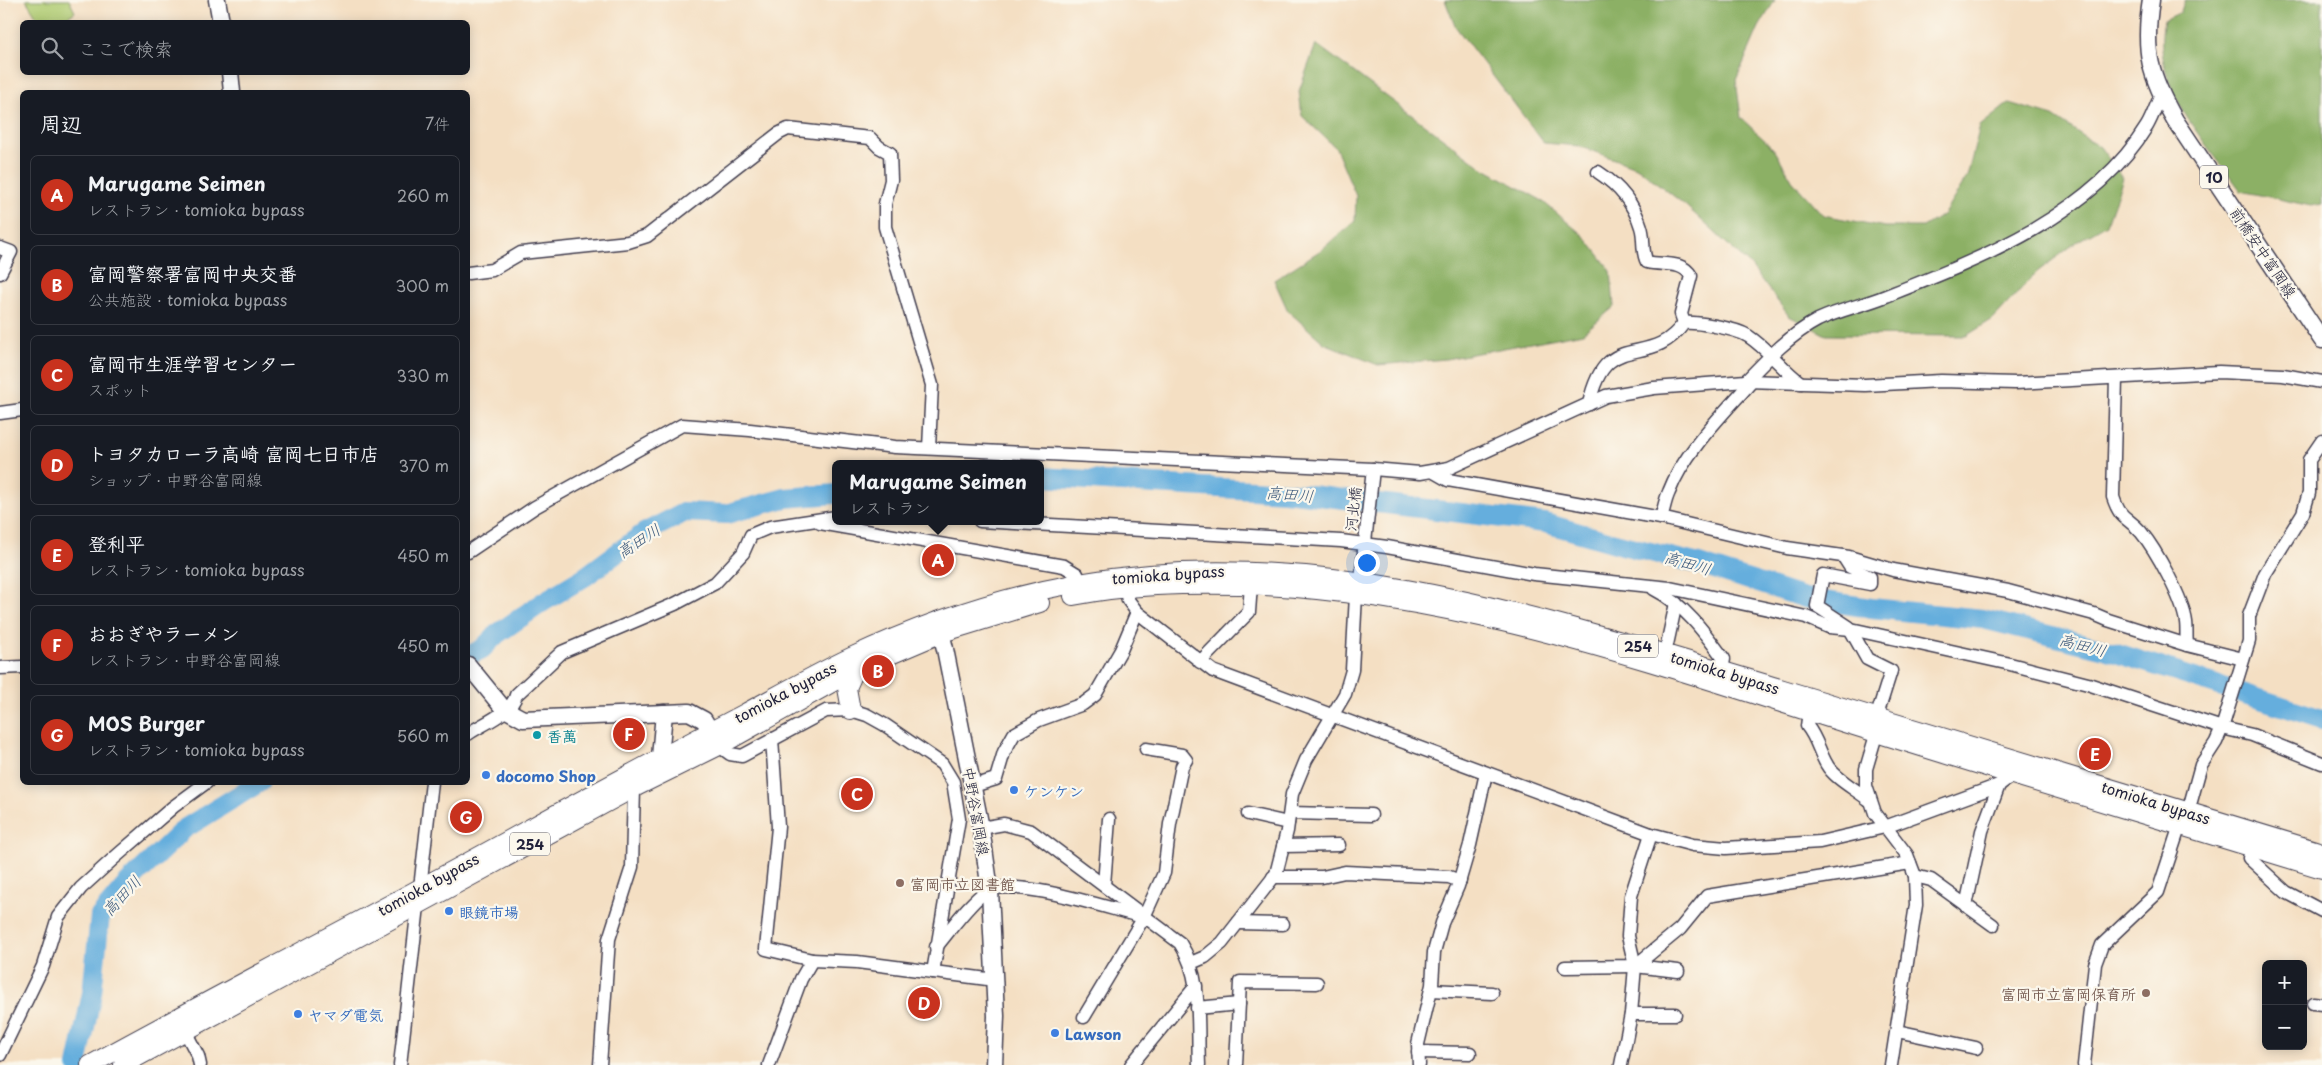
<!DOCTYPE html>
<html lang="ja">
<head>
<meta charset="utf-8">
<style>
	body { margin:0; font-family:"Playpen Sans","Klee One",sans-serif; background:#242831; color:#f1f3f6 }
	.controls { position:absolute; right:15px; bottom:15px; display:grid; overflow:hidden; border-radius:8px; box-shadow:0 2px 12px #0003 }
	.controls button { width:45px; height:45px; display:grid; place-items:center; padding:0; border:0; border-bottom:1px solid #363941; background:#171b24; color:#f1f3f6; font:25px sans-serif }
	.you { position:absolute; left:1366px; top:562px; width:18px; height:18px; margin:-12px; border:4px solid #fff; border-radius:50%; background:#1a73e8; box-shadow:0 0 0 8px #1a73e833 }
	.badge { display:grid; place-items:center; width:32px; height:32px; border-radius:50%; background:#c8321e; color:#fff; font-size:16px; font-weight:700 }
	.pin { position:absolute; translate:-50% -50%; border:2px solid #fff; box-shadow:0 1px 5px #0006 }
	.popup { position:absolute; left:832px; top:460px; width:212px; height:65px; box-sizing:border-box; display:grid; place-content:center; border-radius:8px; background:#171b24; filter:drop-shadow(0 1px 4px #0005); font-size:16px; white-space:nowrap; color:#9ea1a6 }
	.popup b { font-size:19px; color:#f1f3f6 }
	.popup::after { content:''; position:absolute; left:50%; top:100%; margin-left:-10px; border:10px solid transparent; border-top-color:#171b24 }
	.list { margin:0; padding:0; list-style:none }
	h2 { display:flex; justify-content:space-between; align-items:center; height:65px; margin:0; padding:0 20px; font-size:21px }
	h2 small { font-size:16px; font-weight:400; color:#9ea1a6 }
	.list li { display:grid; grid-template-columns:32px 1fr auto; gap:15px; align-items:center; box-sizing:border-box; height:80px; margin:0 10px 10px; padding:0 10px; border:1px solid #363941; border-radius:8px }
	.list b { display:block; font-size:19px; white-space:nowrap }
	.list p { margin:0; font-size:16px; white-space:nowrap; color:#9ea1a6 }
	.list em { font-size:16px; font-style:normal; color:#9ea1a6 }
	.icon { flex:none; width:28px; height:28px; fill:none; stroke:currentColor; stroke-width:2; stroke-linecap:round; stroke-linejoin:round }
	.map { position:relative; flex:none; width:2322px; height:1065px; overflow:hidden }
	.search { position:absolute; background:#171b24; box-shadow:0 2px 12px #0003; left:20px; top:20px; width:450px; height:55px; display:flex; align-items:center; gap:12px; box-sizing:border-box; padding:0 18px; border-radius:8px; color:#9ea1a6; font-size:19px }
	.panel { position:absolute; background:#171b24; box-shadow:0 2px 12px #0003; left:20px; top:90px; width:450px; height:695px; border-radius:8px }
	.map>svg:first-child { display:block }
</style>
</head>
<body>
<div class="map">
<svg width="2322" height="1065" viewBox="0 0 2322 1065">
	<rect width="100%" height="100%" fill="#fbf7ec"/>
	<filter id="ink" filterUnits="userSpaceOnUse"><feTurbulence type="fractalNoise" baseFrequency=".02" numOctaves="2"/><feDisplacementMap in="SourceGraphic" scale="10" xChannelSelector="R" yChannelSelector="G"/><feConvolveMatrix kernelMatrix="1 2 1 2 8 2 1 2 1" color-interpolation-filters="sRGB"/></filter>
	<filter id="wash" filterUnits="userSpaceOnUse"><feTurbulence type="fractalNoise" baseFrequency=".0096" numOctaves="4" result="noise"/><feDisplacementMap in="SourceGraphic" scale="20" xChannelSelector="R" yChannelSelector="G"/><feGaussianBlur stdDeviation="1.12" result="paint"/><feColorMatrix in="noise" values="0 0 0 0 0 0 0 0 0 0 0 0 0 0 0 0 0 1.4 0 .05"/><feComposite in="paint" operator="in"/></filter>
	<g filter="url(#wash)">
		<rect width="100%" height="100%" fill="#f4dfc3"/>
		<!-- green -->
		<polygon fill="#b0cc73" stroke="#697757" points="26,0 69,0 75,12 60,22 40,22"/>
		<!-- forest -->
		<g fill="#8cb065" stroke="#576950">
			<polygon points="1445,0 1775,0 1759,27 1736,80 1741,118 1774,149 1794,183 1823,215 1885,227 1923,227 1944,214 1967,177 1980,126 2009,103 2053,116 2100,147 2123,178 2107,224 2078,241 2037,272 1993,319 1966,336 1826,335 1789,316 1750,265 1685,205 1638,168 1579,146 1544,143 1455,26"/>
			<path d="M2185,0H2322V204L2311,206L2241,191C2205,141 2150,87 2164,20L2181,12Z"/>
			<polygon points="1316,44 1483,168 1541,200 1585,237 1611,271 1614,307 1583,333 1446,359 1378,365 1324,343 1288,311 1274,280 1321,250 1355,221 1356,196 1336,148 1302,116 1299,91"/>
		</g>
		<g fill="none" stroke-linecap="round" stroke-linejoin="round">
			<!-- river -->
			<g stroke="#65aedd" stroke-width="20">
				<polyline points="1040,477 1285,492 1545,523 1622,545 1699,564 1805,598 1871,608 1983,619 2101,648 2322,719"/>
				<polyline points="468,656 482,649 497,634 543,602 586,576 644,533 685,512 726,514 785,498 836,494"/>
				<polyline points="77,1065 92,993 100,916 127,884 184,829 260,782"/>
			</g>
		</g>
	</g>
	<g filter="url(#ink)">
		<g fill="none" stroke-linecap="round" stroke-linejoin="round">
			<defs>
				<g id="minor">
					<path d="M1598,172C1618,185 1634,204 1641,227C1645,239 1641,251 1647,262C1663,266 1682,260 1691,276L1681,314L1684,323"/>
					<polyline points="0,248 11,252 0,273"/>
					<polyline points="468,273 492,270 521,253 628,242 647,236 778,134 788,129 870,138 879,147 890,153 891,180 885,204 885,227 932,385 929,448"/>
					<path d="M2116,378L2113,497C2121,521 2127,516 2141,532C2156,550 2183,599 2186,622C2187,629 2186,637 2187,645"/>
					<path d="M1746,381C1767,359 1791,334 1818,320C1839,310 1864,305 1886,296C1980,259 2092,216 2147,126C2153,116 2156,105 2161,95"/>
					<path d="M1589,404C1606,325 1649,372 1684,323C1695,322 1704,324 1715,326C1726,328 1738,330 1748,336C1768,349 1782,369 1801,383"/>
					<polyline points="0,413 22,410"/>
					<polyline points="1434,472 1448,480 1661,518 1787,548 1849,557 1893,570 2008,591 2094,614 2108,620 2187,645 2243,659"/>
					<path d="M1661,518C1664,509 1665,500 1669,492C1684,452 1724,413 1752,381"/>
					<polyline points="980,521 1341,541 1387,547 1534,574 1670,588 1806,617 1829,627 1851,629 2006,663 2088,684 2222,728 2252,735 2322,763"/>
					<polyline points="820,523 1064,566 1077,574 1080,582"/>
					<polyline points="468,552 535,507 682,425 750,430 895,447 1373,469 1420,473 1449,468 1606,396 1654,388 1746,381 1865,385 1941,381 2015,383 2219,372 2283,375 2322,382"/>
					<polyline points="1843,556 1850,567 1870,577 1870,584 1823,575 1817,606 1849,627 1867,659 1891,671 1879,709 1881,718 1866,769 1866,786 1875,813 1907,855 1915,876 1916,905 1891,1065"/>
					<polyline points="1125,588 1128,600 1137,612 1213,671 1651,834 1693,845 1726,848 1820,842 1885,827 1999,785 2012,775"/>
					<path d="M1654,589C1684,604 1705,633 1724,659L1722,671"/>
					<polyline points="1665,654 1676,603"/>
					<polyline points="1200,662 1249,612 1251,585"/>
					<polyline points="0,668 22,667"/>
					<path d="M1809,712L1807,726C1817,738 1819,752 1827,765C1834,778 1857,790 1869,800"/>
					<path d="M468,734C482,724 512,713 516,695L562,652L675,604L715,583L743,553L751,535L770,527L836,517"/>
					<polyline points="772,739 778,827 766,949 812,960"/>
					<polyline points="719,746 730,754 742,756 826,711 851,710 867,715 885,725 942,764 953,782 959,819 933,972"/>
					<polyline points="973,786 996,779 1004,752 1014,734 1039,720 1083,704 1095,695 1121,650 1137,612"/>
					<polyline points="2188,812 2201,765 2216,742 2222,728 2249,641 2249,616 2265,574 2303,513 2309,493 2309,460 2322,441"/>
					<polyline points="1290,813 1371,815"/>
					<polyline points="1248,814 1288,823"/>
					<path d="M981,828L1004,824L1031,831L1180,943C1203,978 1197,1024 1199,1065"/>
					<polyline points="1283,846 1339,845"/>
					<polyline points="2253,847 2249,858 2286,892 2322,911"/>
					<polyline points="1915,876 1931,880 1993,925"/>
					<polyline points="1273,877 1322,877 1345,872 1449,877 1460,881"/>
					<polyline points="1104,885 1109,819"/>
					<polyline points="1966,906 1982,831 1999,785"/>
					<polyline points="1238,923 1283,924"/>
					<path d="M936,947C948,933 972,899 987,891C1014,877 1107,908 1140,916"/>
					<polyline points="1191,963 1205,957 1222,943 1276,874 1287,831 1292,794 1306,760 1345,694 1352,670 1356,595 1361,579 1373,469"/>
					<polyline points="1635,966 1678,971"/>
					<polyline points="1565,967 1635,966 1680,929 1707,896 1910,863"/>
					<polyline points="1431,990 1492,993"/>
					<polyline points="2313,1003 2322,1004"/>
					<polyline points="1197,1008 1239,1004"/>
					<polyline points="1631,1014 1675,1014"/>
					<polyline points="1084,1017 1144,917 1164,873 1170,824 1182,766 1186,760 1182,755 1146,749"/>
					<polyline points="185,1031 198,1056 200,1065"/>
					<polyline points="1897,1031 1976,1048"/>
					<polyline points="1418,1052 1470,1053"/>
					<polyline points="0,1055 43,966 58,917 81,888 112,860 173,807 207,782"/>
					<polyline points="400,1065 432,782"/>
					<polyline points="600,1065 609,939 632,867 634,788"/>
					<polyline points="769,1065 801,979 812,960 857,962 995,980"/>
					<polyline points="1131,1065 1196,986"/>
					<polyline points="1236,1065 1240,982 1317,983"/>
					<polyline points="1419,1065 1418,1044 1432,985 1434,952 1442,923 1458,886 1470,845 1486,773"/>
					<polyline points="1621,1065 1631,1014 1635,966 1628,936 1631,896 1651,834"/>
					<polyline points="2084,1065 2095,964 2102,945 2158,892 2180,825"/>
				</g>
				<g id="major">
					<polyline points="217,0 221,22"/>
					<path d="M2151,0C2143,52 2150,76 2175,120L2322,340"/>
					<polyline points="230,72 232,92"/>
					<polyline points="938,620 945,649 981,828 990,890 996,1016 994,1065"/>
					<polyline points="468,665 503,708 523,719 689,712 704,720 717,742"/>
					<polyline points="660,757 664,713"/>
				</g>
				<g id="highway">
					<path d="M1073,596C1128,585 1184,584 1240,585C1451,590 1658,665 1857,727C2012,776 2167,821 2322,869"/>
					<polyline points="851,710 847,688 855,670"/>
					<path d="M90,1065C234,986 380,911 523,832C597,791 671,752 745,713C780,694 815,674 851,657C923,623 1000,597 1078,583C1321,540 1553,621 1783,689C1963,742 2142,799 2322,852"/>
					<polyline points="123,1065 634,788 719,746 855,670 942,633 1040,603"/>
				</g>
			</defs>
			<!-- minor casing -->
			<use href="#minor" stroke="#423e4f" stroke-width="15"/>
			<!-- major casing -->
			<use href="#major" stroke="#423e4f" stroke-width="19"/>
			<!-- highway casing -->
			<use href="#highway" stroke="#423e4f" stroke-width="20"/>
			<!-- minor -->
			<use href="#minor" stroke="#fff" stroke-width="12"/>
			<!-- major -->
			<use href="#major" stroke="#fff" stroke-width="16"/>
			<!-- highway -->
			<use href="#highway" stroke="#fff" stroke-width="18"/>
		</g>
	</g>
	<!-- markers -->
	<circle fill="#0f9aa8" stroke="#fbf7ec" stroke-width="2" cx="537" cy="735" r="5"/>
	<g fill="#3f7fe0" stroke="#fbf7ec" stroke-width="2">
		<circle cx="486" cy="775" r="5"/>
		<circle cx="1014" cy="790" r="5"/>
		<circle cx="449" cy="911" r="5"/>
		<circle cx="298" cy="1014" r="5"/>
		<circle cx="1055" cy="1033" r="5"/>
	</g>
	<g fill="#8d6e63" stroke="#fbf7ec" stroke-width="2">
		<circle cx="900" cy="883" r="5"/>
		<circle cx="2146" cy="993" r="5"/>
	</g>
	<g text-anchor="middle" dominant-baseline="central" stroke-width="4.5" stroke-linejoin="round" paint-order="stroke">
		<!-- shield labels -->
		<g fill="#fbf7ec" stroke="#636270" stroke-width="1">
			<rect x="2200" y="165.5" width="28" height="23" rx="4"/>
			<rect x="1618" y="634.5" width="40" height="23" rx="4"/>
			<rect x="510" y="832.5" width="40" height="23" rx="4"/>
		</g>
		<g font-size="14" font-weight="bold" fill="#22223b">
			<text x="2214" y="177">10</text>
			<text x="1638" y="646">254</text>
			<text x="530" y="844">254</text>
		</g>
		<!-- street labels -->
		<g font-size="15" fill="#22223b" stroke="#fbf7ec">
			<text transform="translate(2264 252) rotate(56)">前橋安中富岡線</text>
			<text transform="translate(1352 509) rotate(-84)">河北橋</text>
			<text transform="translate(1168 574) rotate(-4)">tomioka bypass</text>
			<text transform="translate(1725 672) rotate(17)">tomioka bypass</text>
			<text transform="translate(785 692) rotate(-28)">tomioka bypass</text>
			<text transform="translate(2156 802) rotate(17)">tomioka bypass</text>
			<text transform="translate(977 811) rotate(80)">中野谷富岡線</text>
			<text transform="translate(428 884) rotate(-29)">tomioka bypass</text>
		</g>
		<!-- culture labels -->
		<g font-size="15" font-weight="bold" fill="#0d838f" stroke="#fbf7ec" text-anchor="start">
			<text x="547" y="735">香萬</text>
		</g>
		<!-- shop labels -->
		<g font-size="15" font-weight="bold" fill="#366cbe" stroke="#fbf7ec" text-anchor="start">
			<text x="496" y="775">docomo Shop</text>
			<text x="1024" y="790">ケンケン</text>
			<text x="459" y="911">眼鏡市場</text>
			<text x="308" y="1014">ヤマダ電気</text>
			<text x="1065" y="1033">Lawson</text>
		</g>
		<!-- education labels -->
		<g font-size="15" font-weight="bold" fill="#785e54" stroke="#fbf7ec" text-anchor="start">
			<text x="910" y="883">富岡市立図書館</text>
			<text x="2136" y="993" text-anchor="end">富岡市立富岡保育所</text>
		</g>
		<!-- water labels -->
		<g font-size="16" font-style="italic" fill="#3d5a7c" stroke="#fbf7ec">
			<text transform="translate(1290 493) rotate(5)">高田川</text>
			<text transform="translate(638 540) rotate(-33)">高田川</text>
			<text transform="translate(1688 562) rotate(16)">高田川</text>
			<text transform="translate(2083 644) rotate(15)">高田川</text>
			<text transform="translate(121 895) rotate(-47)">高田川</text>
		</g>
	</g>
</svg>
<div class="controls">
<button>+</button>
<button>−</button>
</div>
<div class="you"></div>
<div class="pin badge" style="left:938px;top:560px">A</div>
<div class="popup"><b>Marugame Seimen</b>レストラン</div>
<div class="pin badge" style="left:878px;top:671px">B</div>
<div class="pin badge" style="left:857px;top:794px">C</div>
<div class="pin badge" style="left:924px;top:1003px">D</div>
<div class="pin badge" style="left:2095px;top:754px">E</div>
<div class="pin badge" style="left:629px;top:734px">F</div>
<div class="pin badge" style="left:466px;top:817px">G</div>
<div class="search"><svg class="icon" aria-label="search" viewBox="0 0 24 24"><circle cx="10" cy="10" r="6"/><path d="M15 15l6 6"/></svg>ここで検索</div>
<section class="panel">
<h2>周辺<small>7件</small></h2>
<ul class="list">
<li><span class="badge">A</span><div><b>Marugame Seimen</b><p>レストラン · tomioka bypass</p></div><em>260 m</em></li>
<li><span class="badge">B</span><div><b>富岡警察署富岡中央交番</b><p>公共施設 · tomioka bypass</p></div><em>300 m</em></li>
<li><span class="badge">C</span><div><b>富岡市生涯学習センター</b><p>スポット</p></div><em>330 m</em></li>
<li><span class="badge">D</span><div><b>トヨタカローラ高崎 富岡七日市店</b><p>ショップ · 中野谷富岡線</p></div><em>370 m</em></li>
<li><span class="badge">E</span><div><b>登利平</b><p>レストラン · tomioka bypass</p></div><em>450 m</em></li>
<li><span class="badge">F</span><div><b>おおぎやラーメン</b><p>レストラン · 中野谷富岡線</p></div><em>450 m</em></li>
<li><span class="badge">G</span><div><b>MOS Burger</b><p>レストラン · tomioka bypass</p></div><em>560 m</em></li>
</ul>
</section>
</div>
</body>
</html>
